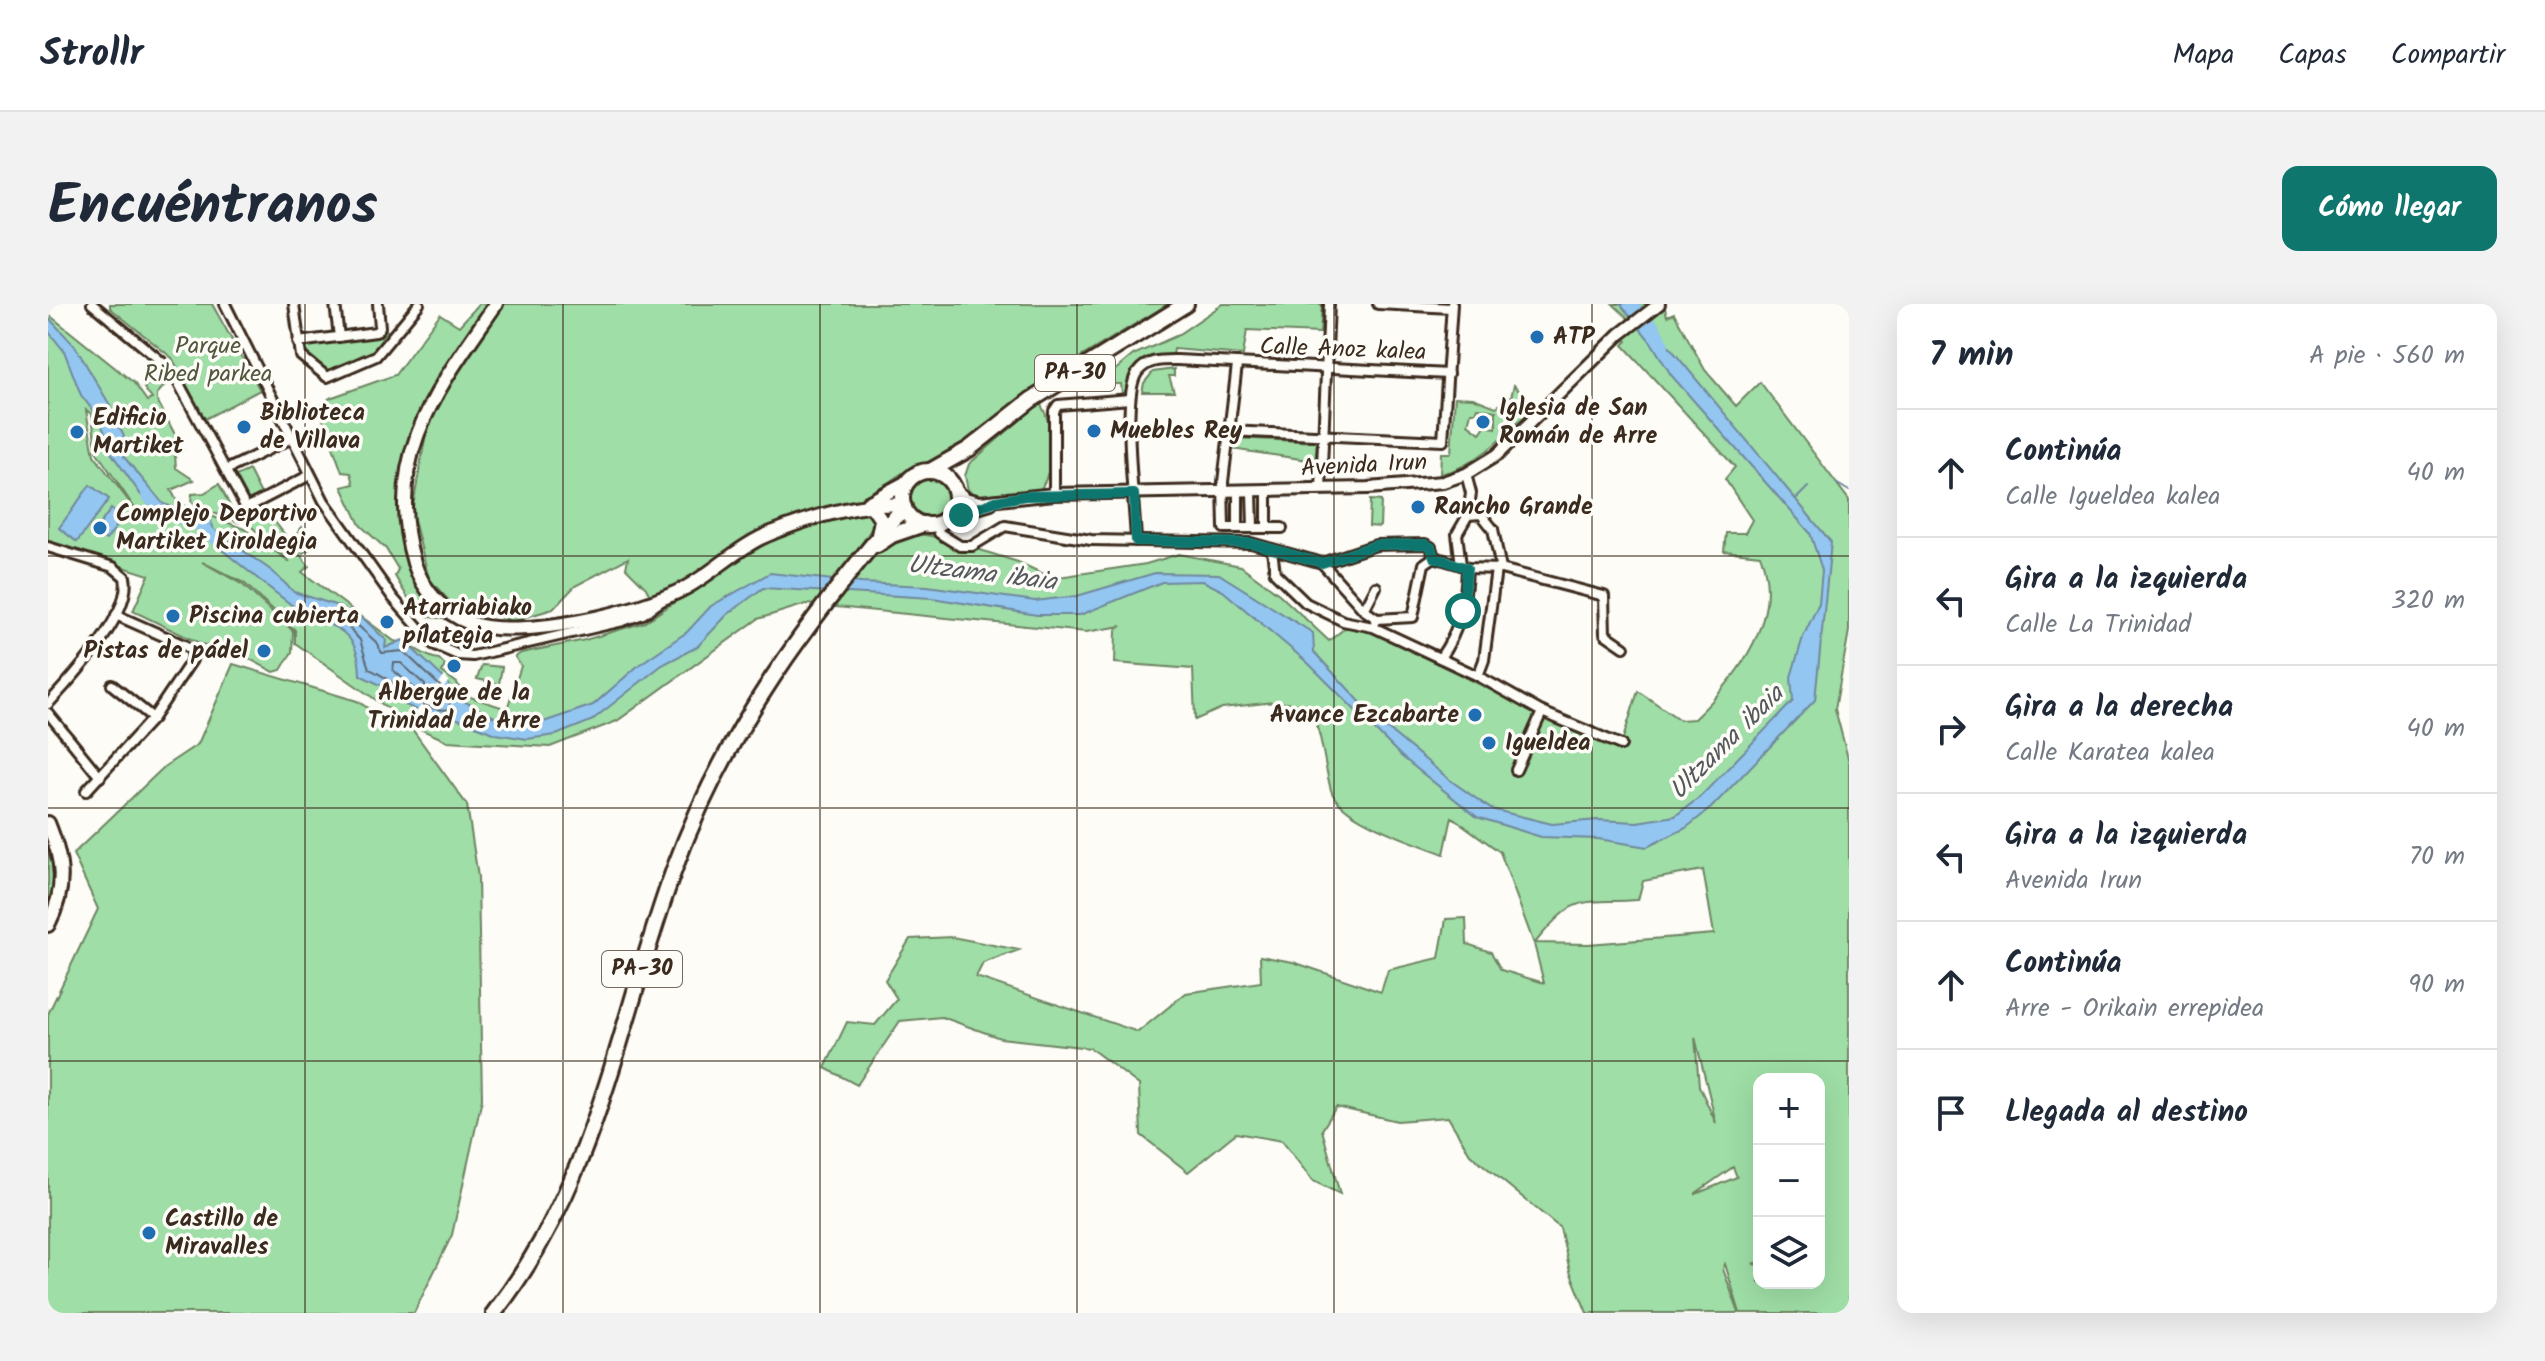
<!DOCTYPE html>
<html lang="es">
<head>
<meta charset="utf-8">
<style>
	body { margin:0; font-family:Kalam,sans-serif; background:#f2f2f3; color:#1f2937 }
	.controls { position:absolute; right:24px; bottom:24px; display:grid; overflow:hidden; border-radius:16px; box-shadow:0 8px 32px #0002 }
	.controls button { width:72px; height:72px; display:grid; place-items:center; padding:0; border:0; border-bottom:2px solid #e0e1e3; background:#fff; color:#1f2937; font:40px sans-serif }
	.stop { position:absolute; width:24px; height:24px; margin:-18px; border:6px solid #0f766e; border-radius:50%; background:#fff }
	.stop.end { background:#0f766e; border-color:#fff; box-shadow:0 2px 8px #0008 }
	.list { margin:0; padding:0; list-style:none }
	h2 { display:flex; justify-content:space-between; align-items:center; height:104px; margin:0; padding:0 32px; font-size:34px }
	h2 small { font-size:26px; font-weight:400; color:#747a83 }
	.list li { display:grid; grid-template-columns:52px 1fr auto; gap:24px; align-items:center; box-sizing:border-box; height:128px; padding:0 32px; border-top:2px solid #e0e1e3 }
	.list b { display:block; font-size:30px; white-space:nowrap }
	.list p { margin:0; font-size:26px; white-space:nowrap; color:#747a83 }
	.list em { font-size:26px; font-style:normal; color:#747a83 }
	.icon { flex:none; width:44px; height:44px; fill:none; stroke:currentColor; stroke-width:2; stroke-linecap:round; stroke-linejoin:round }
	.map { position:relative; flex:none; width:1801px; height:1009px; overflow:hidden; border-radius:16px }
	header { display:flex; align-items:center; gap:48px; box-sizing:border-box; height:112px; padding:0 40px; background:#fff; border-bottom:2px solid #e0e1e3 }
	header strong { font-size:38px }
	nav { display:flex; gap:44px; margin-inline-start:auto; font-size:28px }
	.intro { display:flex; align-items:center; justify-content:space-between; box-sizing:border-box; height:192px; padding:0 48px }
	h1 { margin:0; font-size:56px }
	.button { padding:20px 36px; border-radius:16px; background:#0f766e; color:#fff; font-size:28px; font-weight:700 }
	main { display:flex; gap:48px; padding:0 48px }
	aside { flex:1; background:#fff; border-radius:16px; box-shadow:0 8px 32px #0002 }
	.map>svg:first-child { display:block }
</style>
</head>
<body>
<header>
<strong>Strollr</strong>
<nav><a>Mapa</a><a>Capas</a><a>Compartir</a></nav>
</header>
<div class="intro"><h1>Encuéntranos</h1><a class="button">Cómo llegar</a></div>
<main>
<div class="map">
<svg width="1801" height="1009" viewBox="0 0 1801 1009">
	<rect width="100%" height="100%" fill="#fdfcf7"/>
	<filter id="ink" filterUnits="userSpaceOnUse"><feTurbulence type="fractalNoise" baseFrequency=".0125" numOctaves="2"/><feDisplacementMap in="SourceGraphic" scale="16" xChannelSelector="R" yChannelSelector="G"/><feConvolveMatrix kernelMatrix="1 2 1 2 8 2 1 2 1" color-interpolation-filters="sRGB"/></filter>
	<g filter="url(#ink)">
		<!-- green -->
		<g fill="#9fdea6" stroke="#6d8462" stroke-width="2" fill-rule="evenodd">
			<polygon points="62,0 164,0 212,86 157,115 124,54 62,4"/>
			<path d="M431,0H440C394,67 343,128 355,214C357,227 357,245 362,256C373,276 387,294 399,313C372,320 359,293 347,272L350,265L338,245L312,221L294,183L306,180L303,169L294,168L271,104L282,94L347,71L392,10L411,22Z"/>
			<polygon points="453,0 1120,0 1021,60 890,157 853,170 808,200 718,225 638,277 603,294 598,284 578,264 580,254 527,282 505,305 465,317 403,299 381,275 364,208 381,112"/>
			<path d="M1175,0H1274L1272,29L1199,26L1195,51L1126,45L1125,51C1098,49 1084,63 1080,88L1074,89L1073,80H1062L1060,72L1085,51L1128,32Z"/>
			<path d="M1565,0H1616L1619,12L1626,9L1657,66L1688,102L1712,78L1801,196V327L1787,405L1801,458V1009H1692L1677,960L1675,965L1691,1009H1539L1522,967L1512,924L1422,850L1400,813L1349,817L1288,803L1274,826L1292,890L1265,877L1234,837L1188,829L1140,868L1093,831L1091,781L1042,744L952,734L894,713L852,717L809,781L777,764L799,718L827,721L849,695L837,676L862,635L904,633L971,646L935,659L928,673L1090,728L1138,689L1213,678L1212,652L1245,658L1333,688L1340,666L1391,654L1398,615L1418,614L1419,640L1443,648L1453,666L1496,679L1486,640L1452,548L1404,513L1396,550C1368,539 1291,515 1283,486C1275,457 1275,428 1260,401L1226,398L1174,404L1147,416L1145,365L1067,359L1068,326L1074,322L1038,328L758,300L710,315L569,417L502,443L399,437L365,422L247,339V326L196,279L154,258L195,281L245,327L244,348L233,366L226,368L194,351L153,340L85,307L101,271L0,239V10L86,79L99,97L104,95L96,84L109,69L118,80L109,90V96L135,146L127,151L128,164L146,176L123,186L130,199L196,225L242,258L193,213L196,211L199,215L217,205L261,262L254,268L346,337C364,338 375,354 391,355L397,361L394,368L409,379L416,391L459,405L473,362L467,353L473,349L537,336L597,318L717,236L821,206L827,219L809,247L820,257L846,234L864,229L889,233L908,246H932L970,258L1004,274L1098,260L1131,250L1193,262L1231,290L1281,337L1297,324H1316L1488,408L1573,441L1590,387L1632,416L1646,415C1689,374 1737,313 1712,251L1676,247L1678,229H1697L1704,216L1677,175L1687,163L1575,41L1579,37L1575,33L1589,23ZM38,106L44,110L48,147L92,212L46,151ZM1655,566L1666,630L1540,640L1487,639C1528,588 1530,600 1590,596L1595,577ZM1647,733L1668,819L1651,782ZM1711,775H1771V979H1711V961L1705,960L1711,959ZM1685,863L1689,873L1648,890V889Z"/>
			<polygon points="338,26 344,30 327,50 281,71 257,53 258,39 333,33"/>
			<polygon points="1126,65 1126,72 1121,72 1126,88 1094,88 1096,79 1105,68"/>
			<path d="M1466,81L1485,103C1458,130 1430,162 1392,170L1393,149H1403L1407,93L1425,94L1448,103L1463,93ZM1430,104L1448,107V124L1437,122L1432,129L1420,120L1423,108H1428Z"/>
			<path d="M992,99C1007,123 1007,161 993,185C971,188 939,200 920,186L917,172L921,160Z"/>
			<polygon points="1184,134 1269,138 1267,157 1183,145"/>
			<polygon points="201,166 213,190 201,196 188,172"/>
			<circle cx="880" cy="194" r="20"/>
			<polygon points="171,180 190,218 149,203 143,197 144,190 156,189"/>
			<polygon points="1322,196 1333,197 1332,223 1321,222"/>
			<polygon points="254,223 266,242 255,249 245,235"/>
			<polygon points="185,360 309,397 350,424 364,425 419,501 430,573 434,795 404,931 366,1009 0,1009 0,710 50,605 25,550 117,462 150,440"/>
			<polygon points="434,361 454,363 451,380 429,375"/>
			<polygon points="0,534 9,574 0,611"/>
		</g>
		<!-- water -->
		<g fill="#93c6f0" stroke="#70889c" stroke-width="2">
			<path d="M1572,0H1586L1783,238L1767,396L1663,504L1638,524L1599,543L1550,535L1493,533L1429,513L1353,452L1260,359L1175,287L1155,277L1114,278L1032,311H989L884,294L715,284L679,311L649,343L614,361L543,417L508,431L479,435L448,430L410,415H390L357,401L343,386L312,371C311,317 276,325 245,302C217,281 190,259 163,237L160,221L126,216L93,191L64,150L52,116L33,91L16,47L0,27V13L27,42L63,103L61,114C75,125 80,135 76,153L115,200L162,214L166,226L224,267L246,288L290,302L315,314L338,336L337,344L355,336L400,378L404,391L460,420L484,422L545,401L592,360L639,328L663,302L722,269L813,279L879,282L987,297L1029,292L1107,269L1171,270L1265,329L1266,348L1330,417L1402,476L1443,505L1504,520L1550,516L1589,518L1627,512L1652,493L1745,397L1743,373L1755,333L1771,299L1774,266L1762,229L1623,71L1603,38Z"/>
			<polygon points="42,181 61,195 29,238 11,224"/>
			<polygon points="63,205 75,214 58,236 46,228"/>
		</g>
		<!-- pier -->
		<polygon fill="#fdfcf7" points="397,372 401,377 374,412 367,409"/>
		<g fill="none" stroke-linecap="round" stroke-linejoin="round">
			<!-- shore -->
			<g stroke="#5e6872" stroke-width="2">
				<path d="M306,318L328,338L334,349L355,347L392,382L404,405C372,412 349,375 321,365L312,336L300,323Z"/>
				<polygon points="346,359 353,359 377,381 377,386 367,385 345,366"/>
			</g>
			<!-- stream -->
			<g stroke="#70889c" stroke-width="2">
				<polyline points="1788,179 1801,187"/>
				<polyline points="1749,194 1760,183"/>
			</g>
			<!-- river -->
			<g stroke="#93c6f0" stroke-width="12">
				<polyline points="1582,0 1606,23 1615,41"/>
				<polyline points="99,191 112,207 152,221 172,239"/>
			</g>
			<defs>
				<g id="minor">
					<polyline points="44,0 114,58 130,78 198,204 262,171"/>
					<polyline points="177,0 276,197 345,294 385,340 410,351 425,352 575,317 595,310 615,296"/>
					<polyline points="246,0 253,52 279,73 328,52 371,0"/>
					<polyline points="287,0 291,33"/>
					<polyline points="1330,0 1403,4"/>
					<polyline points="250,38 328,28 332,23 330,0"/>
					<polyline points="1189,61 1175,178 1176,224 1234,224"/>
					<polyline points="1181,127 1395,137 1404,0"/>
					<polyline points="178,166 244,134"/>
					<polyline points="1273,185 1281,0"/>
					<polyline points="1219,187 1219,224"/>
					<polyline points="1190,188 1190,223"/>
					<polyline points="1204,188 1205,224"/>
					<polyline points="1006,190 1006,107 1010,101 1082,95"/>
					<polyline points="1420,211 1433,210 1445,225 1453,265"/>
					<polyline points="888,220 891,229 912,242 924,242 957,222 1043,236 1203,239 1274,259 1328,241 1377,240 1383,243 1386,253 1413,261"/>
					<path d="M1088,237C1087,203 1073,93 1089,69C1099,55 1114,56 1129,56L1400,70"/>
					<path d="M0,243L65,263L77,273C85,309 24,374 0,400"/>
					<polyline points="1224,246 1227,269 1258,299 1295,317 1325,323 1430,372 1494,408 1573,441"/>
					<polyline points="1274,259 1316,306 1329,315 1327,319"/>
					<polyline points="1419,264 1453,265 1556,292 1557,330 1576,343"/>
					<polyline points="1316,306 1328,283"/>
					<polyline points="1329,315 1365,313 1376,260 1386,253"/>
					<path d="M1392,354C1412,326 1418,298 1419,264L1413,261L1409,230L1420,211L1423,189L1418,170"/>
					<polyline points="1430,372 1436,356 1448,265"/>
					<polyline points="64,381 105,414"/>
					<polyline points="0,409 52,473"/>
					<polyline points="1468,466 1494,408"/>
					<polyline points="38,487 105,414 144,356 145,348 138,342 68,311"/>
				</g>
				<g id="tertiary">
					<polyline points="907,185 917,194 932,198 1006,190 1320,184 1395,178 1418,170 1449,151 1572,30 1611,0"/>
					<polyline points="899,213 943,200"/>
				</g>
				<g id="secondary">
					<path d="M448,0C391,83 334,152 366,259C375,286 395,309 422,319C470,337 595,308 639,283C669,266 693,240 726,228C764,213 813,198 855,201"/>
					<polyline points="820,199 859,178"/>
					<polyline points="824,203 833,216 830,231"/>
					<path d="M0,519C15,556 19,584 0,621"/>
				</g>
				<g id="trunk">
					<polyline points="884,166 921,145 983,96 1138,0"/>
					<circle cx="881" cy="194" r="27"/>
					<polyline points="829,241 844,231 876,220"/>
					<path d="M446,1009C551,874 570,718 627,563C678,425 761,314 856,203"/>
				</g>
			</defs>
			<!-- minor casing -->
			<use href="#minor" stroke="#3b2a1e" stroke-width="14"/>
			<!-- tertiary casing -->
			<use href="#tertiary" stroke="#3b2a1e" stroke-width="16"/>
			<!-- secondary casing -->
			<use href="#secondary" stroke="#3b2a1e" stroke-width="18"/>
			<!-- trunk casing -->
			<use href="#trunk" stroke="#3b2a1e" stroke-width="20"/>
			<!-- minor -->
			<use href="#minor" stroke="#fdfcf7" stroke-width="8"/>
			<!-- tertiary -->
			<use href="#tertiary" stroke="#fdfcf7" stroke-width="10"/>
			<!-- secondary -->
			<use href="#secondary" stroke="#fdfcf7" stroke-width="12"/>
			<!-- trunk -->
			<use href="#trunk" stroke="#fdfcf7" stroke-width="14"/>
		</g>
	</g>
	<g fill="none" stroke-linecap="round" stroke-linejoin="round" filter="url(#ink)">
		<!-- route -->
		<polyline stroke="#0f766e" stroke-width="10" points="913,211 948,197 977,192 1086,190 1088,237 1203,239 1274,259 1328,241 1377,240 1383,243 1386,253 1419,264 1415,307"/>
	</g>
	<!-- grid -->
	<path fill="none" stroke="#3b2a1e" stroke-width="2" stroke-opacity="0.55" d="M257,0V1009M515,0V1009M772,0V1009M1029,0V1009M1286,0V1009M1544,0V1009M0,252H1801M0,504H1801M0,757H1801"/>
	<!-- markers -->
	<g fill="#1f6fb2" stroke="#fdfcf7" stroke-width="3">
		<circle cx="1489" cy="33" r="8"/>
		<circle cx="1435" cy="118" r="8"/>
		<circle cx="196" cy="123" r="8"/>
		<circle cx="1046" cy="127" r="8"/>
		<circle cx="29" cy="128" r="8"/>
		<circle cx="1370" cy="203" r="8"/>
		<circle cx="52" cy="224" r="8"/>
		<circle cx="125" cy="312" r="8"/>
		<circle cx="339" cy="318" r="8"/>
		<circle cx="216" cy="347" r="8"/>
		<circle cx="406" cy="362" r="8"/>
		<circle cx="1427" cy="411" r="8"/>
		<circle cx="1441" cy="439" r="8"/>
		<circle cx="101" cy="929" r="8"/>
	</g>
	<g text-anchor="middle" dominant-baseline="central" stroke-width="7" stroke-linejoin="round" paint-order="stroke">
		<!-- shield labels -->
		<g fill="#fdfcf7" stroke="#75695f" stroke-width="2">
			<rect x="987" y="51" width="80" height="36" rx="6"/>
			<rect x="554" y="647" width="80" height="36" rx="6"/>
		</g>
		<g font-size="22" font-weight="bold" fill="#3b2a1e">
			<text x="1027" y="69">PA-30</text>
			<text x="594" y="665">PA-30</text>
		</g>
		<!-- poi labels -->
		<g font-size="24" font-weight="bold" fill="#3b2a1e" stroke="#fdfcf7" text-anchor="start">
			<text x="1505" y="33">ATP</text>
			<text x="1451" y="104">Iglesia de San<tspan x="1451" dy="28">Román de Arre</tspan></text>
			<text x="212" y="109">Biblioteca<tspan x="212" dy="28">de Villava</tspan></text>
			<text x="45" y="114">Edificio<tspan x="45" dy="28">Martiket</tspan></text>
			<text x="1062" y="127">Muebles Rey</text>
			<text x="1386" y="203">Rancho Grande</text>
			<text x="68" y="210">Complejo Deportivo<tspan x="68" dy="28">Martiket Kiroldegia</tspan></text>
			<text x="355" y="304">Atarriabiako<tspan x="355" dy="28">pílategia</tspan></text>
			<text x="141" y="312">Piscina cubierta</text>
			<text x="200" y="347" text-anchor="end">Pistas de pádel</text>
			<text x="406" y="389" text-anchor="middle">Albergue de la<tspan x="406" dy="28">Trinidad de Arre</tspan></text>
			<text x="1411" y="411" text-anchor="end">Avance Ezcabarte</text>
			<text x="1457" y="439">Igueldea</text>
			<text x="117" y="915">Castillo de<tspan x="117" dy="28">Miravalles</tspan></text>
		</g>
		<!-- park labels -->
		<g font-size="24" fill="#545740" stroke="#fdfcf7">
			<text x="160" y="42">Parque<tspan x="160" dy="28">Ribed parkea</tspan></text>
		</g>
		<!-- street labels -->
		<g font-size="24" fill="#3b2a1e" stroke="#fdfcf7">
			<text transform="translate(1295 46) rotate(2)">Calle Anoz kalea</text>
			<text transform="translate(1316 162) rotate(-3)">Avenida Irun</text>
		</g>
		<!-- water labels -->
		<g font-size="26" font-style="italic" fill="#55595d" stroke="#fdfcf7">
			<text transform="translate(934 270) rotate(7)">Ultzama ibaia</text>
			<text transform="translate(1679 439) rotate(-45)">Ultzama ibaia</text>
		</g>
	</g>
</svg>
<div class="controls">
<button>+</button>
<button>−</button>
<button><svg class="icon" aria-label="layers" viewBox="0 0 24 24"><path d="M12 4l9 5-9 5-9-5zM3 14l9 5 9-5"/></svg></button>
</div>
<div class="stop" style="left:1415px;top:307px"></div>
<div class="stop end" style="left:913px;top:211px"></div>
</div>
<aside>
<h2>7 min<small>A pie · 560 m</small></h2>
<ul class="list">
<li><svg class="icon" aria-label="ahead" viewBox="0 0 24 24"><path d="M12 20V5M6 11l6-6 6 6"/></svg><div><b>Continúa</b><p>Calle Igueldea kalea</p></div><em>40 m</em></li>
<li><svg class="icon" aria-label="left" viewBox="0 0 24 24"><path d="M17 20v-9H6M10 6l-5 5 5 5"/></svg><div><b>Gira a la izquierda</b><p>Calle La Trinidad</p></div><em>320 m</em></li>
<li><svg class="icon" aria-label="right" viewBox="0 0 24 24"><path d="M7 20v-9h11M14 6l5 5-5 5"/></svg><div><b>Gira a la derecha</b><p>Calle Karatea kalea</p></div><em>40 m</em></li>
<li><svg class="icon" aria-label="left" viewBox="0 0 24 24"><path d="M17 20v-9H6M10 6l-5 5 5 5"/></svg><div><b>Gira a la izquierda</b><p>Avenida Irun</p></div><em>70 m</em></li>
<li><svg class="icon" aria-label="ahead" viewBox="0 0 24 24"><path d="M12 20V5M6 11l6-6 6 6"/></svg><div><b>Continúa</b><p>Arre - Orikain errepidea</p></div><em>90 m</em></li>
<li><svg class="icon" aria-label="arrive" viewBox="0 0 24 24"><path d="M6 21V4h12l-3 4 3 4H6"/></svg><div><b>Llegada al destino</b></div></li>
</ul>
</aside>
</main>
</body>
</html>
